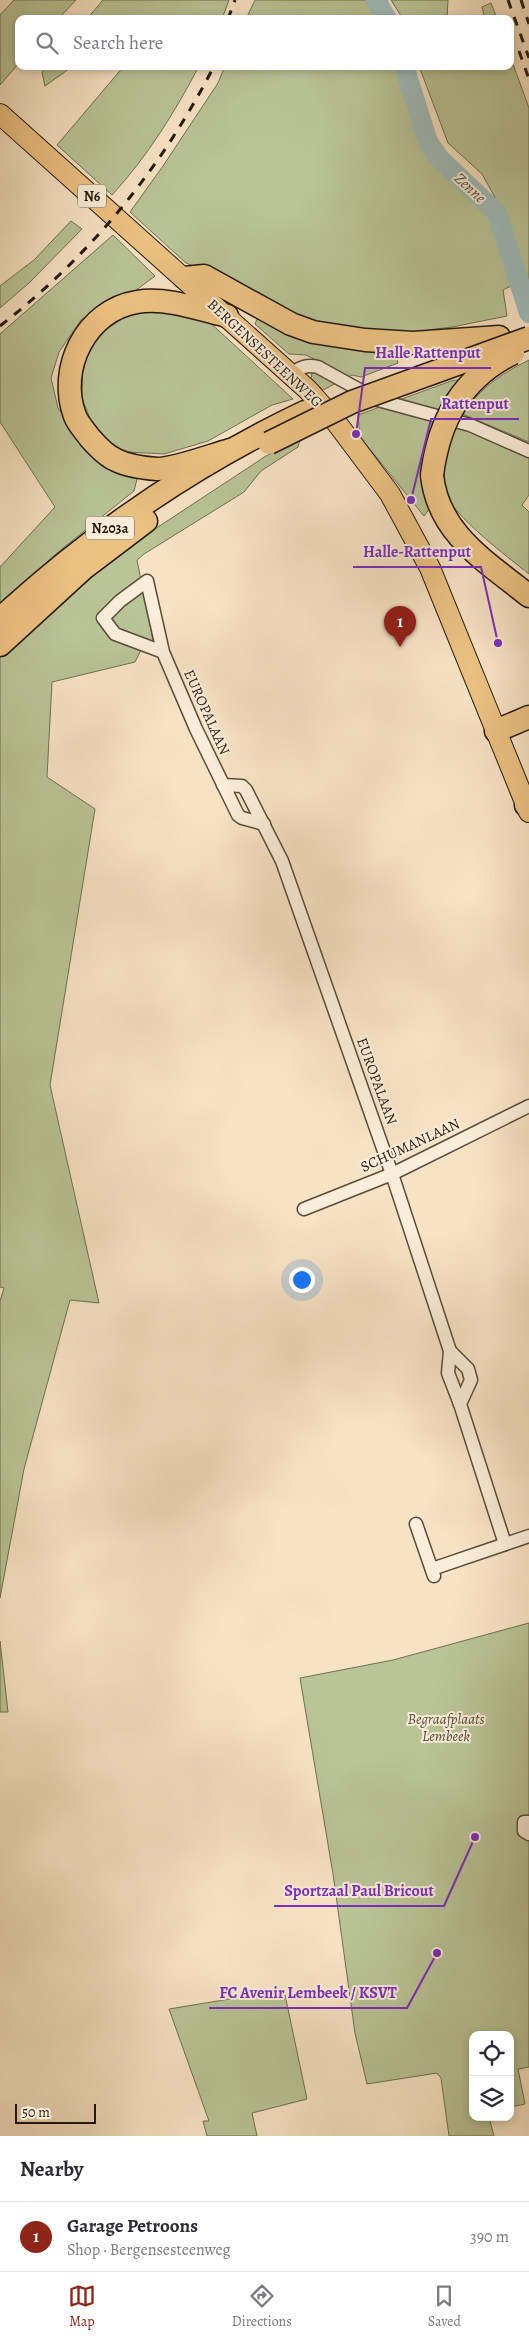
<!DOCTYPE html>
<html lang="en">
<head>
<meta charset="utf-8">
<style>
	body { margin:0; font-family:Alegreya,serif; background:#f7f7f7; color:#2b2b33 }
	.controls { position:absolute; right:15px; bottom:15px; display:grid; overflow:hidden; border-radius:10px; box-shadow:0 2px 8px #0003 }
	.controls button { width:45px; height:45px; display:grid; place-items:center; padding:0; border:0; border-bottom:1px solid #e1e1e2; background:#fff; color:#2b2b33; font:25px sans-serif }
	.scale { position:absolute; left:15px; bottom:12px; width:81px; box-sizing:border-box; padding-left:5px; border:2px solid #251a0d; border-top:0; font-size:14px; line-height:18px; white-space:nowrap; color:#251a0d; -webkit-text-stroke:4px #faedd9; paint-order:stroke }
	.you { position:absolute; left:301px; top:1279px; width:18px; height:18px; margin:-12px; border:4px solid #fff; border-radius:50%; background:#1a73e8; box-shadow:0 0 0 8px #1a73e833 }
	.badge { display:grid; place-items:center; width:32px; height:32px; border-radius:50%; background:#8f2418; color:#fff; font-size:16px; font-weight:700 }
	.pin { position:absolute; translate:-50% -41px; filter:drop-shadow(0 1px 2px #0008) }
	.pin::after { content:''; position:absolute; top:26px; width:18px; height:15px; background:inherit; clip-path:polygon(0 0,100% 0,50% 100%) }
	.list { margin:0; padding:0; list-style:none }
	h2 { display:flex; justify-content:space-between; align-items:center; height:65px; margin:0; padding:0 20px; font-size:21px }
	h2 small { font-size:16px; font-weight:400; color:#7c7c81 }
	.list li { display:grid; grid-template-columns:32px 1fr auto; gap:15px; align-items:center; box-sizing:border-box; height:70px; padding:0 20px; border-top:1px solid #e1e1e2 }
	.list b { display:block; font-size:19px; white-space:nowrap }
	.list p { margin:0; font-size:16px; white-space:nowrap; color:#7c7c81 }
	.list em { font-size:16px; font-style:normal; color:#7c7c81 }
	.icon { flex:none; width:28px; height:28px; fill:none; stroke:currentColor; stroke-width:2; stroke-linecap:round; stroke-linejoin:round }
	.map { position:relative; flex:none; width:529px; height:2136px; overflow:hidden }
	.search { position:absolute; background:#fff; box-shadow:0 2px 8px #0003; left:15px; right:15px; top:15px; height:55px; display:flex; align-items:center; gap:12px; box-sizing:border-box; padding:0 18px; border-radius:10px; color:#7c7c81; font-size:19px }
	.sheet { height:135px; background:#fff }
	nav { display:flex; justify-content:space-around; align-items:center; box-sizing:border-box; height:70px; border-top:1px solid #e1e1e2; background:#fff; font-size:14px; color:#7c7c81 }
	nav a { display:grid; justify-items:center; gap:2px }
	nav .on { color:#8f2418 }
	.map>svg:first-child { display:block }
</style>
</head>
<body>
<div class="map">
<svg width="529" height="2136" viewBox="0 0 529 2136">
	<rect width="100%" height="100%" fill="#f7e3c4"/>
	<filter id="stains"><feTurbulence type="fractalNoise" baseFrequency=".004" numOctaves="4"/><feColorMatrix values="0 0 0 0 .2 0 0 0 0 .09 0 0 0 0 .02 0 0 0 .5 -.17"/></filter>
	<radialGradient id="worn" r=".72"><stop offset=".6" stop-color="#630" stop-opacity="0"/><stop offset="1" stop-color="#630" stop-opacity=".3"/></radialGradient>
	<!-- green -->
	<g fill="#b9c497" stroke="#6f6f52">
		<polygon points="14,0 76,0 58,19 19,19 19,63 0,85 0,15"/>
		<polygon points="103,0 229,0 222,19 87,19"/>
		<polygon points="255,0 369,0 381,19 246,19"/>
		<polygon points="391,0 448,0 447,19 403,19"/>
		<polygon points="491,3 497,19 485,19 482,7"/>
		<polygon points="510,56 529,108 529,288 510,231 497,201 482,174 448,143 419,66 510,66"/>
		<polygon points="47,66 73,66 45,86 42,72"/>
		<path d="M124,66H199C175,112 147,157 112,195L57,145Z"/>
		<polygon points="225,66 398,66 422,133 437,161 493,215 511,286 503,290 507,316 452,327 396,334 334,328 276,307 226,279 186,263 130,212 163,166 218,83"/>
		<polygon points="71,221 82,229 29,283 0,308 0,286 34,260"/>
		<polygon points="113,235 155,276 131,294 100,306 81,320 59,352 51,378 58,408 81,442 137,479 134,491 63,548 0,604 0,567 55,507 0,422 0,334"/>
		<polygon points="167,308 206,319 293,399 272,405 208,441 164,454 126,452 105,439 92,423 82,399 83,359 100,333 122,319 143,310"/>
		<polygon points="257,319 266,320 335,346 395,353 398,363 361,377 352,375 323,390 311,379 314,359 306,355 289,354 255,324"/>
		<path d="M529,360V442L462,414C482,387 499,375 529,360Z"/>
		<polygon points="463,379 430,508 424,516 360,437 358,415 451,381"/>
		<path d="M456,424L529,454V495L522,505L529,512V574C508,557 452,516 445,491C438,469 448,444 456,424Z"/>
		<polygon points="300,440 298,447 261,471 244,492 144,554 137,560 156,655 141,650 135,662 52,682 47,777 95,809 50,1085 99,1303 70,1300 24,1469 0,1598 0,1301 4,1288 0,1287 0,657 47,611 158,527 266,456"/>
		<polygon points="529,1623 529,2067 518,2069 525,2104 510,2107 510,2035 473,2035 473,2117 489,2117 494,2136 449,2136 441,2078 437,2073 367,2084 355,2033 333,1874 300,1678 393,1660"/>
		<polygon points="0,1641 8,1712 0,1712"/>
		<polygon points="284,1990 307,2099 252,2113 257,2136 207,2136 203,2121 209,2121 169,2009"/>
	</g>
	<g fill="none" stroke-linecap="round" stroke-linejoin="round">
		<!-- river -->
		<g stroke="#9fbdbb" stroke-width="20">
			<polyline points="376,0 387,19"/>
			<polyline points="404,66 428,142 439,158 497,213 529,313"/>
		</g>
		<defs>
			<g id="street">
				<path d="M290,374C300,368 306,364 318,367L378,400L470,425L529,451"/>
				<polyline points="163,652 115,634 103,618 120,601 147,581 163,652 196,729 238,815 242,818 264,824"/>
				<polyline points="223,785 242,786 246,790 282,861 392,1174 450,1351 448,1373 460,1404"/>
				<polyline points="304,1209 392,1174 529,1106"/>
				<polyline points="450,1351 468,1369 471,1380 460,1404 505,1544"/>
				<polyline points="416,1524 434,1576"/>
				<polyline points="432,1569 529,1536"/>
				<polyline points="529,1822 524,1822 524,1831 529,1834"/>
			</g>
			<polyline id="primary" points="0,114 308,390 333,418 390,494 430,568 529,812"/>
			<g id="highway">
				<polyline points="185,278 204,276 291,324 313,332 365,340 413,343 499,337"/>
				<path d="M227,316C199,309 166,297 137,302C86,310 57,369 75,416C78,424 85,431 90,438C97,446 106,456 116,460C128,466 143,468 157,469C175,469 212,455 230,450"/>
				<path d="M432,475C438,534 487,562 529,596"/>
				<path d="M0,619C91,535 193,465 305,412"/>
				<polyline points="0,645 84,568 146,521"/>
				<polyline points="496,731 529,717"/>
				<polyline points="526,805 529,798"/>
			</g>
		</defs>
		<!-- street casing -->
		<use href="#street" stroke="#5a4c3b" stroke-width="15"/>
		<!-- primary casing -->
		<use href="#primary" stroke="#251a0d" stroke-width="22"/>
		<!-- highway casing -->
		<use href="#highway" stroke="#251a0d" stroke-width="25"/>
		<!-- street -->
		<use href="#street" stroke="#faedd9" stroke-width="12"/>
		<!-- primary -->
		<use href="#primary" stroke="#ecc282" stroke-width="20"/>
		<!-- highway -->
		<use href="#highway" stroke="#ecc282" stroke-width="22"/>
		<!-- rail -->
		<g stroke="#251a0d" stroke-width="3" stroke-dasharray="9 9" stroke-linecap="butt">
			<polyline points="508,0 529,58"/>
			<polyline points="521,0 529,24"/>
			<polyline points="228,19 235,0"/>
			<polyline points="519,51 529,79"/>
			<path d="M0,326C90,256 162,168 214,66"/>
		</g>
		<defs>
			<g id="highway-bridge">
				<polyline points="269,443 352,402 529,338"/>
				<path d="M432,475C439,420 462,378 513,353"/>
			</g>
		</defs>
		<!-- highway-bridge casing -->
		<use href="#highway-bridge" stroke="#251a0d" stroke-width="25" stroke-linecap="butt"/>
		<!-- highway-bridge -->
		<use href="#highway-bridge" stroke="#ecc282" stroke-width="22"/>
	</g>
	<g text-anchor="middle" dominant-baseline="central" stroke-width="4" stroke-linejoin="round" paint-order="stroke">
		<!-- shield labels -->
		<g fill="#faedd9" stroke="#65594a" stroke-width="1">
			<rect x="78" y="184.5" width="28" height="23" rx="4"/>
			<rect x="86" y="516.5" width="48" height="23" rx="4"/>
		</g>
		<g font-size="14" font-weight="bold" fill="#251a0d">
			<text x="92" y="196">N6</text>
			<text x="110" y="528">N203a</text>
		</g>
		<!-- street labels -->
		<g font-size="15" fill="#251a0d" stroke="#faedd9">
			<text transform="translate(265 353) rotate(43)">BERGENSESTEENWEG</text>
			<text transform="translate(207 712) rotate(66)">EUROPALAAN</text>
			<text transform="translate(377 1081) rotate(70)">EUROPALAAN</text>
			<text transform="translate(410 1145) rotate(-25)">SCHUMANLAAN</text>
		</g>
		<!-- park labels -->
		<g font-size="15" font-style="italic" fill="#514d36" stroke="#faedd9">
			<text x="446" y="1719">Begraafplaats<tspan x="446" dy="17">Lembeek</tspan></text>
		</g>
		<!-- water labels -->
		<g font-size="16" font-style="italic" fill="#50534a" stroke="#faedd9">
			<text transform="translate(470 188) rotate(43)">Zenne</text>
		</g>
	</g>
	<!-- callouts -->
	<path fill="none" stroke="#7b2cbf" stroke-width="2" d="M356 434L365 368H491M411 500L431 419H519M498 643L481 567H353M475 1837L444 1906H274M437 1953L407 2008H209"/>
	<g fill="#7b2cbf" stroke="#faedd9" stroke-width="2">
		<circle cx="356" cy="434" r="5"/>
		<circle cx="411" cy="500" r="5"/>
		<circle cx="498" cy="643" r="5"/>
		<circle cx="475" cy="1837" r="5"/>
		<circle cx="437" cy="1953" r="5"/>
	</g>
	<g font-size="16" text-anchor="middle" font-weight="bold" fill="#7b2cbf" stroke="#faedd9" stroke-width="4" stroke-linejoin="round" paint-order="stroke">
		<text x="428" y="358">Halle Rattenput</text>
		<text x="475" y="409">Rattenput</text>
		<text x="417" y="557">Halle-Rattenput</text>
		<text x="359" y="1896">Sportzaal Paul Bricout</text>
		<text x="308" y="1998">FC Avenir Lembeek / KSVT</text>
	</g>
	<rect width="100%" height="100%" filter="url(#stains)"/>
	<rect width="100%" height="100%" fill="url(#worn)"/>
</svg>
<div class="controls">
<button><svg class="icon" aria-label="locate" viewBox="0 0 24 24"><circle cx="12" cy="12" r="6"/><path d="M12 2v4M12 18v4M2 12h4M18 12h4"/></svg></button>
<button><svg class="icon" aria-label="layers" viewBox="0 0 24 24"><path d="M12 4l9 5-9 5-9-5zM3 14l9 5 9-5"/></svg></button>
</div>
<div class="scale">50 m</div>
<div class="you"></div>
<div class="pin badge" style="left:400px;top:647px">1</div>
<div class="search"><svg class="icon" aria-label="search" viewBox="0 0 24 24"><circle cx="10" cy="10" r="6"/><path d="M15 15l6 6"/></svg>Search here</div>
</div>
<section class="sheet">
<h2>Nearby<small></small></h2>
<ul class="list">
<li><span class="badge">1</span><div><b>Garage Petroons</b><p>Shop · Bergensesteenweg</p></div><em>390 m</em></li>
</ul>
</section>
<nav>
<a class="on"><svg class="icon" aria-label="map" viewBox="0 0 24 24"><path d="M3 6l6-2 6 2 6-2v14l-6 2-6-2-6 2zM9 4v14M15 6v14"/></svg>Map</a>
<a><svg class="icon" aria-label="directions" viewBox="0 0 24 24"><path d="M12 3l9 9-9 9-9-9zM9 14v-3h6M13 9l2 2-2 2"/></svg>Directions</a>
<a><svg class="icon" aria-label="saved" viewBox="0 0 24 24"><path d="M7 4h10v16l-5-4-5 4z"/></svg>Saved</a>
</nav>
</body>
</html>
